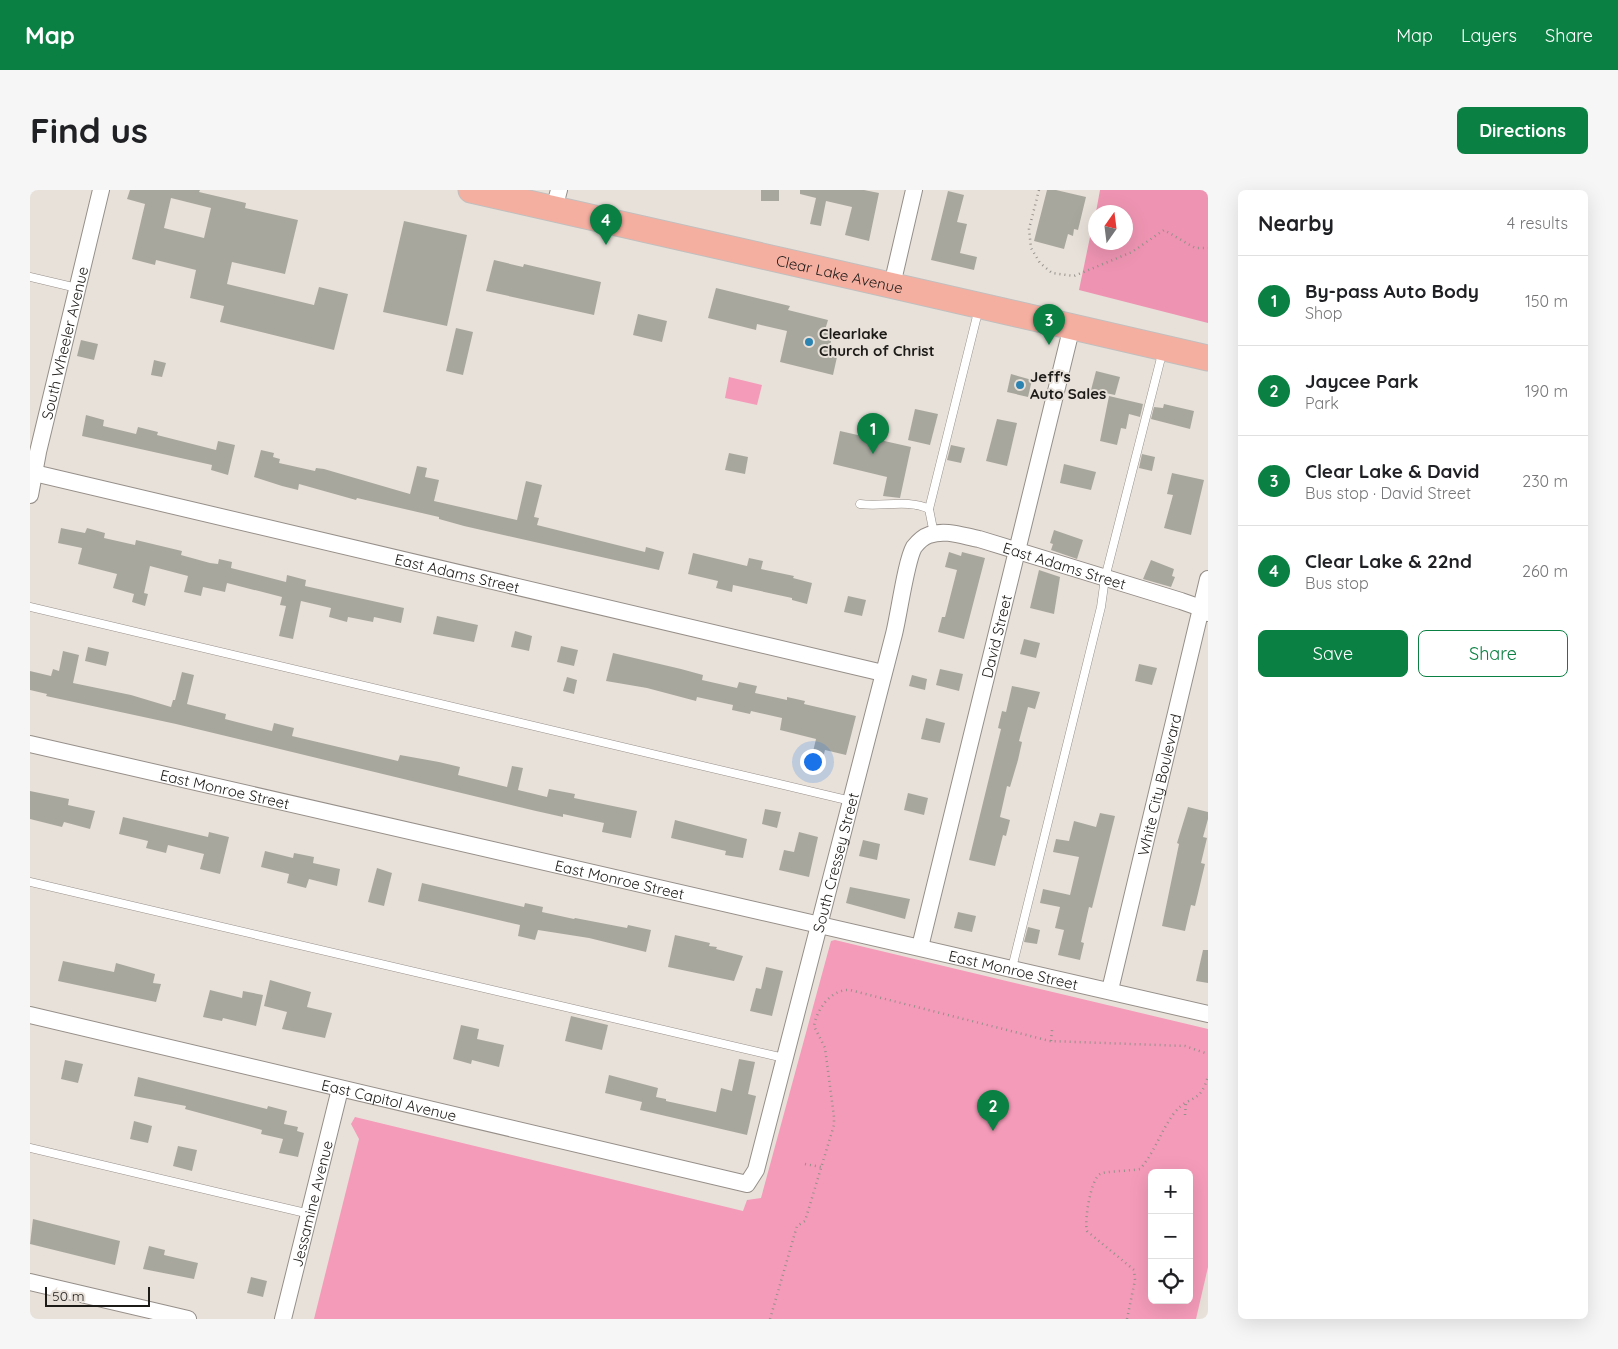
<!DOCTYPE html>
<html lang="en">
<head>
<meta charset="utf-8">
<style>
	body { margin:0; font-family:Quicksand,sans-serif; background:#f6f6f6; color:#202124 }
	.controls { position:absolute; right:15px; bottom:15px; display:grid; overflow:hidden; border-radius:8px; box-shadow:0 5px 20px #0002 }
	.controls button { width:45px; height:45px; display:grid; place-items:center; padding:0; border:0; border-bottom:1px solid #e0e0e0; background:#fff; color:#202124; font:25px sans-serif }
	.compass { position:absolute; left:1058px; top:15px; width:45px; height:45px; border-radius:50%; background:#fff; box-shadow:0 5px 20px #0002; rotate:14deg }
	.scale { position:absolute; left:15px; bottom:12px; width:105px; box-sizing:border-box; padding-left:5px; border:2px solid #1d1b18; border-top:0; font-size:14px; line-height:18px; white-space:nowrap; color:#1d1b18; -webkit-text-stroke:4px #e8e1da; paint-order:stroke }
	.you { position:absolute; left:782px; top:571px; width:18px; height:18px; margin:-12px; border:4px solid #fff; border-radius:50%; background:#1a73e8; box-shadow:0 0 0 8px #1a73e833 }
	.badge { display:grid; place-items:center; width:32px; height:32px; border-radius:50%; background:#0b8043; color:#fff; font-size:16px; font-weight:700 }
	.pin { position:absolute; translate:-50% -41px; filter:drop-shadow(0 1px 2px #0008) }
	.pin::after { content:''; position:absolute; top:26px; width:18px; height:15px; background:inherit; clip-path:polygon(0 0,100% 0,50% 100%) }
	.list { margin:0; padding:0; list-style:none }
	h2 { display:flex; justify-content:space-between; align-items:center; height:65px; margin:0; padding:0 20px; font-size:21px }
	h2 small { font-size:16px; font-weight:400; color:#757577 }
	.list li { display:grid; grid-template-columns:32px 1fr auto; gap:15px; align-items:center; box-sizing:border-box; height:90px; padding:0 20px; border-top:1px solid #e0e0e0 }
	.list b { display:block; font-size:19px; white-space:nowrap }
	.list p { margin:0; font-size:16px; white-space:nowrap; color:#757577 }
	.list em { font-size:16px; font-style:normal; color:#757577 }
	.actions { display:flex; gap:10px; padding:15px 20px }
	.actions a { flex:1; padding:11px 0; border:1px solid #0b8043; border-radius:8px; text-align:center; font-size:18px; color:#0b8043 }
	.actions .main { background:#0b8043; color:#fff }
	.icon { flex:none; width:28px; height:28px; fill:none; stroke:currentColor; stroke-width:2; stroke-linecap:round; stroke-linejoin:round }
	.map { position:relative; flex:none; width:1178px; height:1129px; overflow:hidden; border-radius:8px }
	header { display:flex; align-items:center; gap:30px; box-sizing:border-box; height:70px; padding:0 25px; background:#0b8043; color:#fff }
	header strong { font-size:24px }
	nav { display:flex; gap:28px; margin-inline-start:auto; font-size:18px }
	.intro { display:flex; align-items:center; justify-content:space-between; box-sizing:border-box; height:120px; padding:0 30px }
	h1 { margin:0; font-size:35px }
	.button { padding:12px 22px; border-radius:8px; background:#0b8043; color:#fff; font-size:18px; font-weight:700 }
	main { display:flex; gap:30px; padding:0 30px }
	aside { flex:1; background:#fff; border-radius:8px; box-shadow:0 5px 20px #0002 }
	.map>svg:first-child { display:block }
</style>
</head>
<body>
<header>
<strong>Map</strong>
<nav><a>Map</a><a>Layers</a><a>Share</a></nav>
</header>
<div class="intro"><h1>Find us</h1><a class="button">Directions</a></div>
<main>
<div class="map">
<svg width="1178" height="1129" viewBox="0 0 1178 1129">
	<rect width="100%" height="100%" fill="#e8e1da"/>
	<!-- green -->
	<g fill="#f49bb9" fill-rule="evenodd">
		<polygon points="699,187 732,195 727,215 695,208"/>
		<path d="M805,750L1178,839V1077L1166,1129H284L329,949L321,934L325,927L713,1021L717,1010L731,1008L801,751ZM1122,983H1159V1110H1122Z"/>
	</g>
	<!-- forest -->
	<polygon fill="#ee94b2" points="1070,0 1178,0 1178,133 1049,100 1065,23 1066,52 1096,52 1096,22 1066,22"/>
	<!-- building -->
	<g fill="#a8a79e" fill-rule="evenodd">
		<path d="M100,0H170L169,2L216,13L215,18L268,30L255,84L202,72L197,94L284,115L289,97L318,104L304,160L190,132L194,116L160,108L166,80L126,70L125,75L102,69L115,14L97,9ZM141,8L181,18L174,48L134,38Z"/>
		<rect x="731" y="0" width="18" height="11"/>
		<polygon points="770,0 834,0 849,3 839,51 815,45 822,17 796,11 791,36 780,34 786,8 770,4"/>
		<polygon points="1017,0 1026,0 1056,7 1048,40 1044,39 1043,46 1038,44 1034,59 1004,51"/>
		<polygon points="918,1 934,5 927,32 937,34 930,63 947,67 944,80 901,70"/>
		<polygon points="374,31 437,45 417,136 353,122"/>
		<polygon points="464,70 493,77 494,74 571,92 564,125 456,101"/>
		<polygon points="686,98 760,116 758,120 798,130 795,140 803,142 798,165 807,167 803,185 750,172 757,141 727,134 726,140 678,128"/>
		<polygon points="608,124 637,131 632,152 603,145"/>
		<polygon points="426,138 443,142 433,185 416,181"/>
		<polygon points="51,150 68,154 64,170 47,166"/>
		<polygon points="124,170 136,173 132,187 121,185"/>
		<polygon points="1066,181 1090,187 1085,205 1061,200"/>
		<polygon points="981,184 1002,190 998,207 977,202"/>
		<polygon points="1079,206 1113,214 1110,227 1099,224 1096,239 1091,238 1087,255 1070,251"/>
		<polygon points="1134,214 1164,221 1160,239 1121,229 1124,217 1133,218"/>
		<polygon points="885,219 908,224 900,255 878,250"/>
		<polygon points="56,225 74,230 73,236 106,244 108,237 128,242 127,245 186,260 188,251 205,255 198,285 181,280 182,275 52,246"/>
		<polygon points="967,229 987,233 977,276 956,271"/>
		<polygon points="810,241 881,257 870,308 853,306 857,287 803,274"/>
		<polygon points="921,255 935,258 931,273 917,270"/>
		<polygon points="231,260 244,263 243,267 250,269 249,273 285,281 286,278 294,279 380,304 387,276 397,278 395,287 409,290 404,311 487,330 496,291 512,295 504,327 509,328 507,335 615,362 616,357 634,362 629,380 434,336 409,329 409,327 327,308 326,310 269,294 268,300 252,296 224,287"/>
		<polygon points="699,263 718,267 715,284 695,280"/>
		<polygon points="1112,264 1125,267 1122,281 1109,278"/>
		<polygon points="1034,274 1066,282 1061,300 1030,293"/>
		<polygon points="1142,283 1174,290 1161,345 1134,338 1143,305 1137,304"/>
		<polygon points="31,338 55,343 57,338 75,343 74,348 105,355 106,350 152,361 151,365 180,373 188,374 189,369 202,372 201,378 256,392 257,385 276,390 275,396 374,418 371,433 344,427 343,432 318,427 317,432 299,427 301,418 271,411 263,449 249,446 256,416 250,415 252,407 197,393 195,402 173,397 171,406 154,402 158,386 120,376 114,403 118,404 115,416 102,412 104,404 83,398 87,384 48,374 52,358 28,353"/>
		<polygon points="1024,340 1053,350 1047,369 1021,360 1023,354 1020,353"/>
		<polygon points="919,362 931,366 932,362 955,368 934,449 908,442 912,427 915,427 927,380 915,377"/>
		<polygon points="663,363 717,376 719,368 733,371 731,379 764,386 763,388 782,393 777,414 762,410 762,408 703,395 702,402 686,398 688,391 658,384"/>
		<polygon points="1121,370 1144,379 1142,386 1145,387 1141,397 1113,389"/>
		<polygon points="1009,380 1030,387 1024,424 1000,418"/>
		<polygon points="818,406 836,410 832,426 814,422"/>
		<polygon points="407,426 448,435 444,452 403,444"/>
		<polygon points="485,441 502,446 499,461 481,457"/>
		<polygon points="994,449 1010,453 1006,468 990,464"/>
		<polygon points="531,456 548,460 544,476 527,472"/>
		<polygon points="58,457 79,462 76,476 55,471"/>
		<polygon points="33,461 49,465 43,493 101,505 141,517 143,510 145,510 152,482 164,485 157,514 196,524 195,529 242,541 244,533 264,538 262,546 368,571 370,565 409,572 430,577 428,585 477,597 482,576 493,578 488,600 517,607 519,599 545,604 544,608 607,621 601,648 572,642 574,633 533,624 533,627 506,621 146,534 16,506 17,504 0,500 0,481 21,486 23,479 29,481"/>
		<polygon points="583,463 651,479 673,485 672,490 707,498 709,492 727,496 725,503 757,510 757,507 775,511 774,514 826,526 816,565 795,560 793,568 782,566 786,549 750,540 752,528 721,521 720,524 702,520 703,515 667,507 666,511 617,498 576,491"/>
		<polygon points="1109,474 1127,478 1122,495 1105,491"/>
		<polygon points="910,479 933,484 929,501 906,495"/>
		<polygon points="882,485 897,489 895,500 879,496"/>
		<polygon points="537,487 547,490 544,504 533,501"/>
		<polygon points="982,496 1010,502 1005,519 998,517 989,551 992,552 988,570 980,597 977,596 970,627 980,630 976,646 973,645 965,676 939,670 971,539 968,538 972,521 976,522"/>
		<polygon points="896,528 915,533 910,553 891,549"/>
		<polygon points="0,601 39,609 38,615 65,621 60,639 34,632 32,637 0,629"/>
		<polygon points="878,603 898,608 894,625 874,620"/>
		<polygon points="1158,617 1178,622 1178,629 1173,647 1177,648 1171,673 1175,674 1165,716 1161,715 1155,741 1132,736 1149,654 1147,653"/>
		<polygon points="735,619 751,622 747,638 732,634"/>
		<polygon points="1070,623 1085,626 1062,718 1059,717 1051,752 1054,753 1050,770 1028,765 1034,740 1025,738 1030,717 1010,713 1013,699 1040,705 1049,667 1023,662 1026,649 1039,651 1044,631 1066,637"/>
		<polygon points="93,627 178,647 179,642 199,647 190,684 170,679 174,664 138,655 136,663 116,658 118,651 89,644"/>
		<polygon points="645,630 717,649 713,668 695,665 696,661 641,648"/>
		<polygon points="769,642 788,647 779,687 749,680 754,660 764,662"/>
		<polygon points="833,650 850,654 847,670 829,666"/>
		<polygon points="235,661 263,668 264,663 284,667 283,673 310,679 307,696 279,689 276,698 257,693 259,684 231,677"/>
		<polygon points="347,678 362,683 354,716 338,712"/>
		<polygon points="392,693 494,717 495,713 513,717 512,722 544,729 545,728 597,738 598,735 621,740 616,762 559,748 508,740 505,750 488,746 490,735 388,711"/>
		<polygon points="820,697 880,709 875,729 816,713"/>
		<polygon points="928,722 946,726 942,742 924,738"/>
		<polygon points="998,737 1010,740 1007,754 994,752"/>
		<polygon points="645,745 680,753 679,756 687,757 686,759 713,766 704,791 638,777"/>
		<polygon points="1173,760 1178,760 1178,793 1166,791"/>
		<polygon points="33,771 84,782 86,773 125,784 123,793 131,794 126,812 28,791"/>
		<polygon points="736,777 753,781 742,826 720,821 726,798 731,799"/>
		<polygon points="240,790 281,802 277,817 302,823 295,848 252,839 257,822 234,816"/>
		<polygon points="180,800 212,808 213,801 233,805 226,836 193,828 192,831 173,827"/>
		<polygon points="541,826 578,835 572,860 535,851"/>
		<polygon points="431,835 449,839 447,849 474,855 469,877 442,870 441,874 423,869"/>
		<polygon points="709,869 725,872 718,904 726,906 717,945 610,920 612,912 575,903 579,885 628,898 626,907 636,909 636,911 686,922 691,898 702,901"/>
		<polygon points="35,870 53,874 48,893 31,889"/>
		<polygon points="108,887 237,919 238,916 257,921 254,934 268,937 267,941 274,943 268,967 249,963 253,949 231,944 232,940 155,919 156,916 104,906"/>
		<polygon points="104,931 122,936 118,953 100,949"/>
		<polygon points="148,956 167,960 162,981 143,976"/>
		<polygon points="3,1029 90,1051 85,1075 0,1054"/>
		<polygon points="119,1056 135,1060 134,1065 168,1073 164,1089 113,1079"/>
		<polygon points="221,1087 237,1091 233,1107 217,1103"/>
	</g>
	<g fill="none" stroke-linecap="round" stroke-linejoin="round">
		<defs>
			<g id="lane">
				<polyline points="0,87 47,98"/>
				<path d="M830,314C853,317 878,309 899,319"/>
				<polyline points="904,344 899,319 949,118"/>
				<polyline points="0,417 821,611"/>
				<polyline points="0,692 754,868"/>
				<polyline points="982,778 1071,417 1075,388 1133,160"/>
				<polyline points="0,958 280,1024"/>
			</g>
			<g id="street">
				<polyline points="524,19 529,0"/>
				<polyline points="862,95 884,0"/>
				<path id="s1" d="M0,282L853,483"/>
				<path id="s2" d="M0,305L8,262L71,0"/>
				<path id="s3" d="M0,554L1178,824"/>
				<path id="s4" d="M890,757L1042,136"/>
				<path id="s5" d="M1080,800L1178,389"/>
				<path id="s6" d="M0,825L717,994L726,980L864,444C869,424 876,371 884,357C888,352 893,347 899,345C915,339 933,346 949,349L1151,411L1171,418L1178,423"/>
				<polyline points="0,1092 158,1129"/>
				<path id="s7" d="M253,1129L310,899"/>
			</g>
			<g id="primary">
				<path id="s8" d="M441,0C686,57 933,110 1178,168"/>
			</g>
		</defs>
		<!-- lane casing -->
		<use href="#lane" stroke="#968f89" stroke-width="9"/>
		<!-- street casing -->
		<use href="#street" stroke="#968f89" stroke-width="18"/>
		<!-- primary casing -->
		<use href="#primary" stroke="#c0bfbe" stroke-width="27"/>
		<!-- path -->
		<g stroke="#95908b" stroke-width="2.5" stroke-dasharray="1 4" stroke-linecap="butt">
			<polyline points="1009,0 999,39 1001,58 1010,73 1022,83 1044,86 1102,62 1134,40 1165,58 1178,58"/>
			<polyline points="1021,851 1022,840"/>
			<polyline points="1155,925 1156,913"/>
			<polyline points="775,974 791,977"/>
			<path d="M740,1129L767,1036L775,1031L804,935V927L795,858L784,836C787,819 801,799 820,800L1020,851L1155,856L1178,864"/>
			<path d="M1097,1129L1105,1090L1104,1080L1057,1041C1054,1030 1061,989 1070,984C1075,981 1101,981 1110,979C1125,962 1131,940 1145,922C1160,904 1170,915 1178,886"/>
		</g>
		<!-- lane -->
		<use href="#lane" stroke="#fff" stroke-width="8"/>
		<!-- street -->
		<use href="#street" stroke="#fff" stroke-width="16"/>
		<!-- primary -->
		<use href="#primary" stroke="#f5afa1" stroke-width="25"/>
	</g>
	<!-- markers -->
	<g fill="#2b83b2" stroke="#e8e1da" stroke-width="2">
		<circle cx="779" cy="152" r="5"/>
		<circle cx="990" cy="195" r="5"/>
	</g>
	<g text-anchor="middle" dominant-baseline="central" stroke-width="4" stroke-linejoin="round" paint-order="stroke">
		<!-- street labels -->
		<g font-size="15" fill="#1d1b18" stroke="#e8e1da">
			<text stroke="none"><textPath href="#s8" startOffset="378">Clear Lake Avenue</textPath></text>
			<text stroke="none"><textPath href="#s2" startOffset="156">South Wheeler Avenue</textPath></text>
			<text stroke="none"><textPath href="#s6" startOffset="1556">East Adams Street</textPath></text>
			<text stroke="none"><textPath href="#s1" startOffset="439">East Adams Street</textPath></text>
			<text stroke="none"><textPath href="#s4" startOffset="320">David Street</textPath></text>
			<text stroke="none"><textPath href="#s5" startOffset="211">White City Boulevard</textPath></text>
			<text stroke="none"><textPath href="#s3" startOffset="200">East Monroe Street</textPath></text>
			<text stroke="none"><textPath href="#s6" startOffset="1071">South Cressey Street</textPath></text>
			<text stroke="none"><textPath href="#s3" startOffset="605">East Monroe Street</textPath></text>
			<text stroke="none"><textPath href="#s3" startOffset="1009">East Monroe Street</textPath></text>
			<text stroke="none"><textPath href="#s6" startOffset="369">East Capitol Avenue</textPath></text>
			<text stroke="none"><textPath href="#s7" startOffset="119">Jessamine Avenue</textPath></text>
		</g>
		<!-- poi labels -->
		<g font-size="15" font-weight="bold" fill="#1d1b18" stroke="#e8e1da" text-anchor="start">
			<text x="789" y="143">Clearlake<tspan x="789" dy="17">Church of Christ</tspan></text>
			<text x="1000" y="186">Jeff's<tspan x="1000" dy="17">Auto Sales</tspan></text>
		</g>
	</g>
</svg>
<div class="controls">
<button>+</button>
<button>−</button>
<button><svg class="icon" aria-label="locate" viewBox="0 0 24 24"><circle cx="12" cy="12" r="6"/><path d="M12 2v4M12 18v4M2 12h4M18 12h4"/></svg></button>
</div>
<svg class="compass" viewBox="-18 -18 36 36"><path d="M0-13l5 13h-10z" fill="#e53935"/><path d="M0 13l5-13h-10z" fill="#757577"/></svg>
<div class="scale">50 m</div>
<div class="you"></div>
<div class="pin badge" style="left:843px;top:264px">1</div>
<div class="pin badge" style="left:963px;top:941px">2</div>
<div class="pin badge" style="left:1019px;top:155px">3</div>
<div class="pin badge" style="left:576px;top:55px">4</div>
</div>
<aside>
<h2>Nearby<small>4 results</small></h2>
<ul class="list">
<li><span class="badge">1</span><div><b>By-pass Auto Body</b><p>Shop</p></div><em>150 m</em></li>
<li><span class="badge">2</span><div><b>Jaycee Park</b><p>Park</p></div><em>190 m</em></li>
<li><span class="badge">3</span><div><b>Clear Lake &amp; David</b><p>Bus stop · David Street</p></div><em>230 m</em></li>
<li><span class="badge">4</span><div><b>Clear Lake &amp; 22nd</b><p>Bus stop</p></div><em>260 m</em></li>
</ul>
<div class="actions"><a class="main">Save</a><a>Share</a></div>
</aside>
</main>
</body>
</html>
